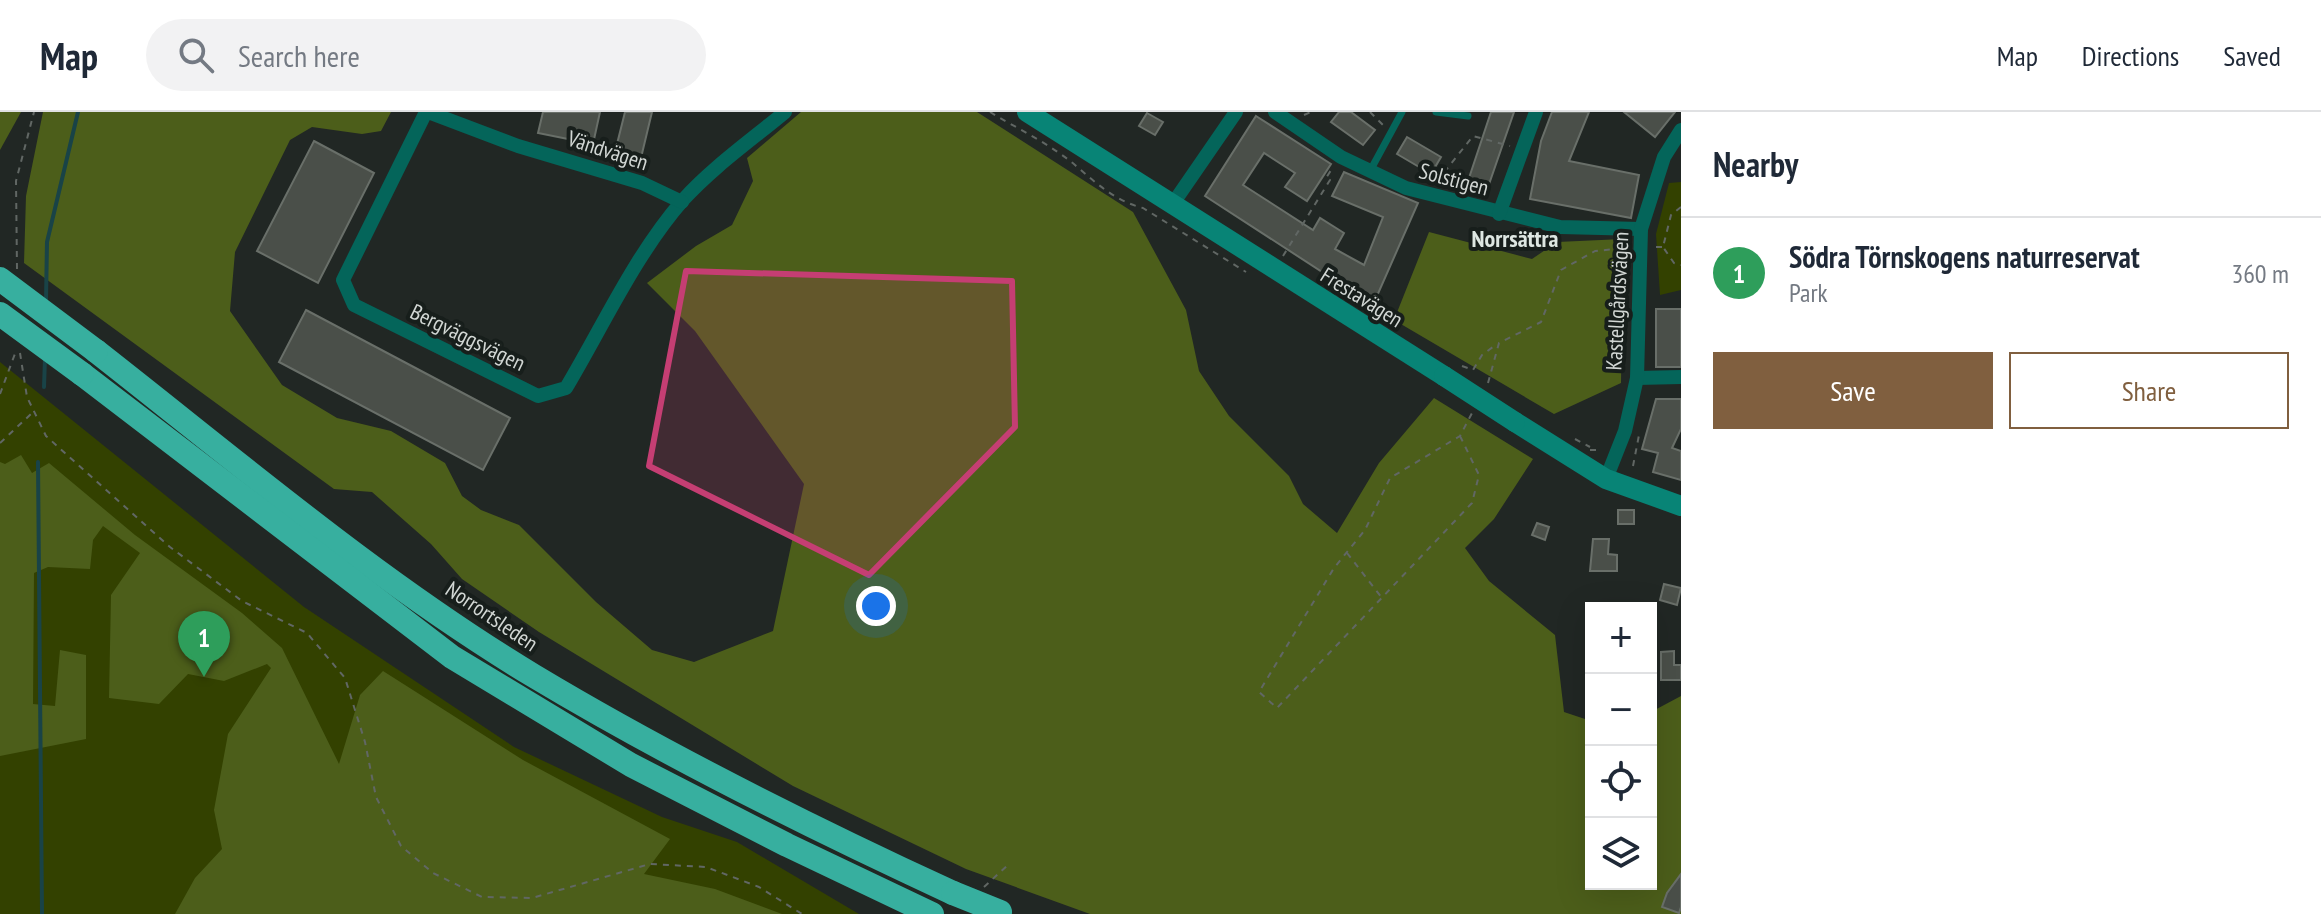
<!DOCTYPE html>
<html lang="en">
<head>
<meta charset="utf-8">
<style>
	body { margin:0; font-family:"PT Sans Narrow",sans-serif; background:#f2f2f3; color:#1f2937 }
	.controls { position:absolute; right:24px; bottom:24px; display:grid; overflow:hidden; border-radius:0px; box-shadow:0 8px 32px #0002 }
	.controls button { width:72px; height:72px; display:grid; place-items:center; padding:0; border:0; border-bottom:2px solid #e0e1e3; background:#fff; color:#1f2937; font:40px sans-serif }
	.you { position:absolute; left:876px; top:494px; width:28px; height:28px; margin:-20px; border:6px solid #fff; border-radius:50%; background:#1a73e8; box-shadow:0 0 0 12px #1a73e833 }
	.badge { display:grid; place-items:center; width:52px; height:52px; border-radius:50%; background:#805f3f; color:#fff; font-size:26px; font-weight:700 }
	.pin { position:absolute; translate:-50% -66px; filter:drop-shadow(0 2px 4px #0008) }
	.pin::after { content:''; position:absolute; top:42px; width:28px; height:24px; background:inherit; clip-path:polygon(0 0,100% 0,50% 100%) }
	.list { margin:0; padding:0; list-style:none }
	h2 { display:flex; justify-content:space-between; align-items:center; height:104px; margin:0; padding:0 32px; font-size:34px }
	h2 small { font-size:26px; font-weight:400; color:#747a83 }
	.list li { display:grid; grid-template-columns:52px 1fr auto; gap:24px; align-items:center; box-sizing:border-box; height:112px; padding:0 32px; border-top:2px solid #e0e1e3 }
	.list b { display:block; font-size:30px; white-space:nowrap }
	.list p { margin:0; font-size:26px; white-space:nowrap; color:#747a83 }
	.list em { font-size:26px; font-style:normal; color:#747a83 }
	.actions { display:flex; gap:16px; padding:24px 32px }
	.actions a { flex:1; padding:18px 0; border:2px solid #805f3f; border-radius:0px; text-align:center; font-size:28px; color:#805f3f }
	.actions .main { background:#805f3f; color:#fff }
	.icon { flex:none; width:44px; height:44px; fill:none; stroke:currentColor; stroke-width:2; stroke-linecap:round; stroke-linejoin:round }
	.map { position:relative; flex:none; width:1681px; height:802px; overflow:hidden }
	header { display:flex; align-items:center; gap:48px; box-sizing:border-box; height:112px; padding:0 40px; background:#fff; border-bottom:2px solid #e0e1e3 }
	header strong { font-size:38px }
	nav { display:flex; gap:44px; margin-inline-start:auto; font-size:28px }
	.search { width:560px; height:72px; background:#f2f2f3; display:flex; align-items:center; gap:20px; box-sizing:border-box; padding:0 28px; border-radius:44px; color:#747a83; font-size:30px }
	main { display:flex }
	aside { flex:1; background:#fff }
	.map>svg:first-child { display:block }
</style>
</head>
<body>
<header>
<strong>Map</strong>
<div class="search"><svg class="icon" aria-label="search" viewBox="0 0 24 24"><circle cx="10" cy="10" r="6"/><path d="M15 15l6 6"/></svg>Search here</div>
<nav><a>Map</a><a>Directions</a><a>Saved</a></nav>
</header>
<main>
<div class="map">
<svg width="1681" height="802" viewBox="0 0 1681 802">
	<rect width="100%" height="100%" fill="#212724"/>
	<!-- green -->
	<g fill="#334100">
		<polygon points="1681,70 1681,178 1660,183 1656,122 1669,71"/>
		<polygon points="0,250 304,495 514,635 662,705 737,730 859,802 0,802"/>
	</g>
	<!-- forest -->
	<g fill="#4c5e1a">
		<polygon points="0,0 21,0 0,38"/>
		<polygon points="43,0 391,0 381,19 362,22 312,15 290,28 235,140 230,199 282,273 337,306 391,319 445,351 462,384 481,398 519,413 596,490 652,538 694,550 773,519 804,372 695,219 647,171 696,134 732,113 753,69 747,46 801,0 977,0 1133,100 1186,198 1199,259 1229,304 1289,364 1303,392 1337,421 1379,351 1434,286 1533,347 1494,407 1465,436 1489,469 1555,523 1564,600 1591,609 1591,772 1651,772 1651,600 1681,584 1681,802 1090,802 966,757 793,674 539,520 462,467 431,432 372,380 334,377 24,151 26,84"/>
		<polygon points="1429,120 1532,147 1557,130 1623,127 1621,271 1554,302 1394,208"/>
		<polygon points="21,343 32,361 49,351 135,423 242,501 282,536 339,652 360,583 383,559 523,648 670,727 644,762 715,777 782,802 175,802 195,766 222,737 214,698 228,622 271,556 267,552 224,569 188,562 159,592 109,586 111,483 140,441 103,414 93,428 90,457 48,455 34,461 33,592 55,594 60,538 86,543 86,627 0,644 0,350 5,352"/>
	</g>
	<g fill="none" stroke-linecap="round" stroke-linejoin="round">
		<!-- stream -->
		<g stroke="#194347" stroke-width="4">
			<polyline points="46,189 47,130 78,0"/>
			<polyline points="44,275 45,246"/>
			<polyline points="38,350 42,802"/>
		</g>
	</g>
	<!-- building -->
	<g fill="#4a4f49" stroke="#696f69" stroke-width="2">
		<polygon points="543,0 600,0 593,32 538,21"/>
		<polygon points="625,0 652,0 640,50 614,44"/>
		<polygon points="1339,0 1351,0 1375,18 1363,33 1331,10"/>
		<polygon points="1491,0 1514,0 1487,78 1467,72"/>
		<polygon points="1552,0 1589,0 1569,49 1639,63 1631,106 1530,87 1541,29"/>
		<polygon points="1624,0 1675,0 1655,25"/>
		<polygon points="1147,1 1163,10 1155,23 1139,14"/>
		<polygon points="1256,4 1331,52 1307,89 1285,75 1295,61 1264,41 1243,73 1313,118 1320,106 1344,121 1335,137 1364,153 1383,105 1332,84 1344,60 1418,91 1373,193 1205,84"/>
		<polygon points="1407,25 1441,45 1431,62 1397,42"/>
		<polygon points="314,29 374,61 318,171 257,139"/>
		<rect x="1656" y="197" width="25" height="58"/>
		<polygon points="306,198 510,306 483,358 279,250"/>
		<polygon points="1656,287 1681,287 1681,317 1672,336 1681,339 1681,368 1653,360 1658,341 1642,337"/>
		<rect x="1618" y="398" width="16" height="14"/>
		<polygon points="1537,411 1549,415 1545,428 1532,423"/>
		<polygon points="1593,427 1609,427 1608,442 1617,443 1617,459 1590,459"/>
		<polygon points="1664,472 1681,476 1677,493 1660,488"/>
		<polygon points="1674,539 1674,553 1681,553 1681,568 1661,568 1661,540"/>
		<polygon points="1681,762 1681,795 1679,801 1662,795 1667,781"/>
	</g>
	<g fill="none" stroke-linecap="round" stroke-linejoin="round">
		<!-- path -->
		<g stroke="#616764" stroke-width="2" stroke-dasharray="6 6" stroke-linecap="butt">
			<path d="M990,0C1018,17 1050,32 1075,53C1096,71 1115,89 1143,96L1246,160"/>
			<polyline points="1370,0 1383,13"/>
			<polyline points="1304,3 1311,0"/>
			<polyline points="1441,72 1446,58 1473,24 1510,34"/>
			<polyline points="1681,95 1671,103 1663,135 1674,151 1681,153"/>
			<polyline points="1656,135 1663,135"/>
			<polyline points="1283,144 1330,68 1326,66 1333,55"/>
			<polyline points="17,157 16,69 34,0"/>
			<polyline points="20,241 27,285 46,324 170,435 242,489 307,521 345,566 365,630 376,685 401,734 433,761 482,785 532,786 650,752 706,755 759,775 802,802"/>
			<polyline points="1462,254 1473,258 1482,243 1497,232"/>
			<polyline points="1488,271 1499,231 1541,210 1561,158 1595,139 1626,136"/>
			<polyline points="0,282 16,239"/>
			<polyline points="1460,324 1479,363 1472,391 1277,596 1259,580 1334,456 1365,418 1390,366 1460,324 1472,301"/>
			<polyline points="1575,327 1590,335"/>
			<polyline points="0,331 31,302"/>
			<polyline points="1590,338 1602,338"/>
			<polyline points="1633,354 1639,323"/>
			<polyline points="1347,441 1382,486"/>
			<polyline points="984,775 1010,751"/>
		</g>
		<!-- lane -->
		<g stroke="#04655a" stroke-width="7">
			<polyline points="1436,0 1468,4"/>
			<polyline points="1370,59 1402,0"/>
		</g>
		<!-- street -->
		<g stroke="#04655a" stroke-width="14">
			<path d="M426,0L343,168L354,193L538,284L566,276C603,214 635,143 683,88C713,55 750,29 785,0"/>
			<polyline points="428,0 518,34 642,71 682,90"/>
			<polyline points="1275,0 1341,45 1406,76 1560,115 1641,117"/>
			<polyline points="1172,93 1236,0"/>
			<polyline points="1499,102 1536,0"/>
			<polyline points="1637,266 1681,265"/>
			<polyline points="1606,367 1625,319 1637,266 1641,117 1664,45 1681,18"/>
		</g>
		<!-- secondary -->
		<g stroke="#088476" stroke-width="20">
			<polyline points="1027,0 1444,264"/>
			<polyline points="1515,310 1606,367 1681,394"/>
		</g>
		<!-- highway -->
		<g stroke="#37af9f" stroke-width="24">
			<path d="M96,239C238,350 378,470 534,564C669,645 810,715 953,781"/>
			<polyline points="82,262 452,545 631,653 787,733 932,802"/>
		</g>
		<!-- secondary-bridge -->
		<polyline stroke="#088476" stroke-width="20" points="1444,264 1515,310"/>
		<!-- highway-bridge -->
		<g stroke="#37af9f" stroke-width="24">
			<polyline points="0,167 96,239"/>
			<polyline points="0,202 82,262"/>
			<polyline points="953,781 1000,800"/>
		</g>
	</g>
	<!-- marked area -->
	<path fill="#c53e73" fill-opacity="0.2" stroke="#c53e73" stroke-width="6" stroke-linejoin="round" d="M686,159L1012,169L1015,315L869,463L649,354Z"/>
	<g text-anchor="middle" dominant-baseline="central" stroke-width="8" stroke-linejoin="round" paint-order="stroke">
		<!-- street labels -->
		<g font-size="22" fill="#d2d7d4" stroke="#171e1b">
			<text transform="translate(608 38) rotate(18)">Vändvägen</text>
			<text transform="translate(1454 67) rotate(15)">Solstigen</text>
			<text transform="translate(1362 185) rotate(32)">Frestavägen</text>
			<text transform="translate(1617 189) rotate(-87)">Kastellgårdsvägen</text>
			<text transform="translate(468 225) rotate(26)">Bergväggsvägen</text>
			<text transform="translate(492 504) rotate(34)">Norrortsleden</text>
		</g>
		<!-- neighbourhood labels -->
		<g font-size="24" font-weight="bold" fill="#dee7e2" stroke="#171e1b">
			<text x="1515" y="126">Norrsättra</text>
		</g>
	</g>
</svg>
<div class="controls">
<button>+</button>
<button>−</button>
<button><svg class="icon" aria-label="locate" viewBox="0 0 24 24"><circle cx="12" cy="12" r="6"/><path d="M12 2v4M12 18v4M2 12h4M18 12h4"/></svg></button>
<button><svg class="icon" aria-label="layers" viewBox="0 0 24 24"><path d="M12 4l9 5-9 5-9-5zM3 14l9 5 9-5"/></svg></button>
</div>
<div class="you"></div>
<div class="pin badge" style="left:204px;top:565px;background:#2e9e5b">1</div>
</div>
<aside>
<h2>Nearby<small></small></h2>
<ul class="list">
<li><span class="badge" style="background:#2e9e5b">1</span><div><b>Södra Törnskogens naturreservat</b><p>Park</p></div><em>360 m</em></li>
</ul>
<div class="actions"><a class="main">Save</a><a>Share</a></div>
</aside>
</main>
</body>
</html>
